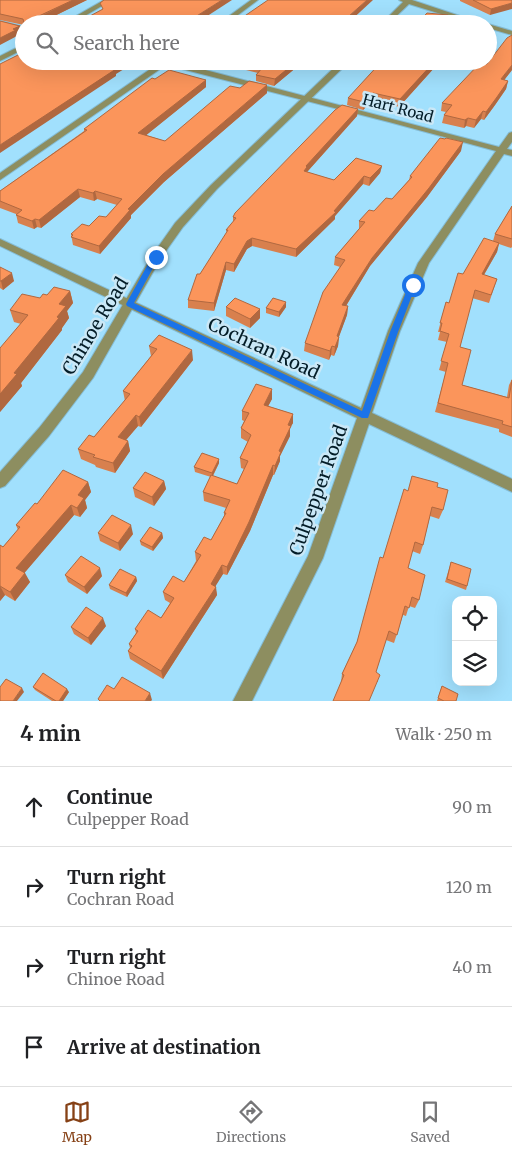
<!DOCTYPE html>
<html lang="en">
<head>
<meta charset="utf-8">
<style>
	body { margin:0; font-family:Merriweather,serif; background:#f2f2f2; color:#202124 }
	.controls { position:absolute; right:15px; bottom:15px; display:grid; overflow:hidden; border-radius:10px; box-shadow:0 5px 20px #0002 }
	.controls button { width:45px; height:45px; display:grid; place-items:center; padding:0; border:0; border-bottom:1px solid #e0e0e0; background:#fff; color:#202124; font:25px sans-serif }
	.stop { position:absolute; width:15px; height:15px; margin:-11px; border:4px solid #1a73e8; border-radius:50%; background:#fff }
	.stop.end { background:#1a73e8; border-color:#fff; box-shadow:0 1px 5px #0008 }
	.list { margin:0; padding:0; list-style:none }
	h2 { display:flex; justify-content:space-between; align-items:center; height:65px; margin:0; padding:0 20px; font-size:21px }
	h2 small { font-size:16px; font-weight:400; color:#757577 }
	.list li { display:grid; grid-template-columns:32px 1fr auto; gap:15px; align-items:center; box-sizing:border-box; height:80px; padding:0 20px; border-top:1px solid #e0e0e0 }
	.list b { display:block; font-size:19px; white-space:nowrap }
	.list p { margin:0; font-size:16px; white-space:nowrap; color:#757577 }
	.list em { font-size:16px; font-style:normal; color:#757577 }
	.icon { flex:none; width:28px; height:28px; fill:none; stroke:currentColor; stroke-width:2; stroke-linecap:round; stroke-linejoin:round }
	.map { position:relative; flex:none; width:512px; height:701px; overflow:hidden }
	.search { position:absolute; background:#fff; box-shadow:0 5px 20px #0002; left:15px; right:15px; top:15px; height:55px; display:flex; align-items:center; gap:12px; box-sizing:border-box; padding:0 18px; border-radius:28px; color:#757577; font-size:19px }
	.sheet { height:385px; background:#fff }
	nav { display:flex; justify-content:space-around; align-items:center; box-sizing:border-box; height:70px; border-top:1px solid #e0e0e0; background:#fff; font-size:14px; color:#757577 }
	nav a { display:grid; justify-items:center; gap:2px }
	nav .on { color:#864116 }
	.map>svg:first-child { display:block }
</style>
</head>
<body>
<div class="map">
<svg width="512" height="701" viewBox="0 0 512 701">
	<rect width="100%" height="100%" fill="#a1e0fd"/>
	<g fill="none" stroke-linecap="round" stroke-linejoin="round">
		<defs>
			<g id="minor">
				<polygon points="104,0 112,0 71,24 62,24"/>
				<polygon points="251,0 258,0 226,24 218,24"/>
				<polygon points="0,21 24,27 24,31 0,25"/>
				<polygon points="24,44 24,49 0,61 0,56"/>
				<polygon points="155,61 171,61 499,147 509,133 512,132 512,142 507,149 512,150 512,156 504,154 429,263 400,331 372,413 512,479 512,492 369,424 323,558 252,701 233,701 308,556 357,418 0,246 0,239 361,408 388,331 418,263 496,151 389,122 166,65 0,180 0,173 159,63"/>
			</g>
			<g id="tertiary">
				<polygon points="399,0 412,0 484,24 473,24 409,4 388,24 381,24 403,2"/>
				<polygon points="488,24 512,31 512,35 488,28"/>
				<polygon points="341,61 350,61 217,189 183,227 161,258 93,378 49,436 5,486 0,488 0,472 39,428 83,372 151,257 175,223 211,185"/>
			</g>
		</defs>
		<!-- minor casing -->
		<use href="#minor" stroke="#85bdd6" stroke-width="2"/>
		<!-- tertiary casing -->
		<use href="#tertiary" stroke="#85bdd6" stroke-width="2"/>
		<!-- minor -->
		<use href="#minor" fill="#8d8e60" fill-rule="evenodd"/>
		<!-- tertiary -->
		<use href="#tertiary" fill="#8d8e60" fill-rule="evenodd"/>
	</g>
	<!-- wall -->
	<g fill="#d8804e">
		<polygon points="0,0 87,0 38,24 24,24 24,25 0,20"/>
		<polygon points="460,0 512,0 490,15 460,1"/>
		<polygon points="198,61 211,61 208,64"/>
		<polygon points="224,61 304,61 274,86 256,81 256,75 258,73 242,69 242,66"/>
		<polygon points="436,63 435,67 399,107 372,101 363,110 347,105 348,98"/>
		<polygon points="512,70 504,80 508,81 506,89 495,105 484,120 481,119 474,128 466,126 464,128 442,123 444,115 446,112 441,111 442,103"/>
		<polygon points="155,79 206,80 206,87 146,135 165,141 240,88 267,85 267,93 164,182 131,215 131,218 100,254 73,245 71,234 89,226 106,217 117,205 97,199 94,201 80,197 41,228 37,227 34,229 18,223 16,214 0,208 0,191 84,131 84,129"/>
		<polygon points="358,109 357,116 307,172 334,180 382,166 380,173 369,186 363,184 335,216 335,219 296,257 252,246 247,249 234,272 226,270 214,311 188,308 188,300 200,274 227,233 226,230 233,222 233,217"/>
		<polygon points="461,151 427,197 370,266 346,306 348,306 347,315 339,336 338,346 334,356 331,355 329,360 304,351 305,343 340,267 334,265 335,257 359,229 359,221 392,199 409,180 410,176"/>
		<polygon points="512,206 512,247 511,248 499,244 497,252 484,275 497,279 489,303 472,298 460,347 462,385 507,397 509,385 512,379 512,437 499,432 499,429 435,412 446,372 439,370 447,342 438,340 440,332 438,332 446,302 449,303 463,274 493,241 495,234"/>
		<polygon points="0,267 14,281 3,290 0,288"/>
		<polygon points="70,291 73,303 67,311 69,318 62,328 62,330 21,383 22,386 0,412 12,335 21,324 14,322 10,310 47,295"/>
		<polygon points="226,307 260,318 250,328 226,316"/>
		<polygon points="286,307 279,317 266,313 266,308"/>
		<polygon points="149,346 193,360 141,427 138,426 126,440 128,441 130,451 115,473 96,467 95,465 81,459 78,449 94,437 125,401 123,391 151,356"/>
		<polygon points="272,389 272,399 268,406 293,414 293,423 290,428 290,436 280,456 280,461 274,475 273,475 250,531 227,575 223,574 215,586 217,595 163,679 130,659 128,651 130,648 129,644 136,633 135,629 161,618 170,603 165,600 163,592 184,582 196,561 195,552 211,540 224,516 224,513 226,508 204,501 203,492 211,477 195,472 194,467 219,459 219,463 213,476 237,484 244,469 241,468 240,458 248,442 241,438 241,428 244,421 242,420 242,411"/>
		<polygon points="164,481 166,489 154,506 135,497 133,488"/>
		<polygon points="88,482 91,492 85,500 87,508 80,517 74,515 24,573 30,582 15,601 5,595 0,601 0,545 3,547 18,530 16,525 37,504"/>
		<polygon points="437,487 443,510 439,519 430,516 423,545 420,554 412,551 408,568 419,600 415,608 409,606 406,616 403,615 394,643 386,640 376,672 378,682 341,682 342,674 357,642 383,558 408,491"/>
		<polygon points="98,533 133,534 120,551 100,541"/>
		<polygon points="162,533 163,538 153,551 141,545 140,541"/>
		<polygon points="451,562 467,586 466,590 445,582"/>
		<polygon points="65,575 102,576 87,594 68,582"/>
		<polygon points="136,577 137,581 127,597 110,589 109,585"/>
		<polygon points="106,626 91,645 74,634 71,627"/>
		<polygon points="442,686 456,701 437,701"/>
		<polygon points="33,687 69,692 63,701 52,701 35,690"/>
	</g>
	<!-- shaded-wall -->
	<g fill="#b06840">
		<polygon points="73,0 87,0 38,24 25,24"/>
		<polygon points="222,0 232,0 195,24 184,24"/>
		<polygon points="367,0 373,0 347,24 340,24"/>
		<polygon points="512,3 512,9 490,15 491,9"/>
		<polygon points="448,15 447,22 445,24 441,24"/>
		<polygon points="20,26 21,32 17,34 17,36 0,45 0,38 13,29"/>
		<polygon points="125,61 137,61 116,74 116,76 0,153 0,145"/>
		<polygon points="297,61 304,61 274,86 275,79"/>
		<polygon points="434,61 437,61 436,63 435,67 399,107 400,99"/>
		<polygon points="512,65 512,70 499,87 501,79"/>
		<polygon points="206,80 206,87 139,141 138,133"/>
		<polygon points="508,81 506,89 495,105 484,120 486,112"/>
		<polygon points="267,85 267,93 164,182 131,215 131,218 100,254 99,246 128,209 163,174"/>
		<polygon points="373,93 372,101 363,110 364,102"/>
		<polygon points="358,109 357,116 307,172 304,171 306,166"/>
		<polygon points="483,111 481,119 474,128 476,120"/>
		<polygon points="468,118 466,126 464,128 465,120"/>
		<polygon points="463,142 461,151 427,197 370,266 341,314 342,305 372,258"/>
		<polygon points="382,166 380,173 369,186 370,178"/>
		<polygon points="364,176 363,184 335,216 335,219 296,257 296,249 334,211"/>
		<polygon points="78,189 80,197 41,228 39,220"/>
		<polygon points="95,191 97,199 94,201 93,193"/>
		<polygon points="35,219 37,227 34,229 32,221"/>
		<polygon points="252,238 252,246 247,249 234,272 234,264 247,241"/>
		<polygon points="499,243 497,252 479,283 482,274"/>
		<polygon points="226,262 226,270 214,311 214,303"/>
		<polygon points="12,273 14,281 3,290 1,281"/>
		<polygon points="70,291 73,303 67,311 69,318 62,328 62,330 21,383 22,386 0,412 0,394 14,373 57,317 59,304"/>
		<polygon points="286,302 286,307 279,317 279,312"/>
		<polygon points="348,306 347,315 336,345 337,336"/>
		<polygon points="260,309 260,318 250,328 250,319"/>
		<polygon points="339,337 338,346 334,356 335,347"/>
		<polygon points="332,346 331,355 329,360 330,351"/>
		<polygon points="192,350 193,360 141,427 139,417"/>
		<polygon points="272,389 272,399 264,414 264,405"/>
		<polygon points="293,414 293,423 290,428 290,436 280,456 280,461 274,475 275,466 279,451 288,425"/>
		<polygon points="136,415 138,426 120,447 118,437"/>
		<polygon points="128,441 130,451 115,473 113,463"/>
		<polygon points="219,459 219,463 212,477 212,473"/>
		<polygon points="273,465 273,475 250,531 227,575 227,567"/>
		<polygon points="164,481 166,489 154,506 152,497"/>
		<polygon points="88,482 91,492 85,500 87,508 80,517 77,508 78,495"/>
		<polygon points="71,505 74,515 21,577 16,568"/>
		<polygon points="131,525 133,534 120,551 118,543"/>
		<polygon points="162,533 163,538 153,551 152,547"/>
		<polygon points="222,565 223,574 212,592 211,584"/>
		<polygon points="100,568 102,576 87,594 84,587"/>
		<polygon points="25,573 30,582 15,601 10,592"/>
		<polygon points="136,577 137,581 127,597 126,593"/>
		<polygon points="0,586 5,595 0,601"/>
		<polygon points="216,587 217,595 163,679 161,671"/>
		<polygon points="103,618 106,626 91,645 88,638"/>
		<polygon points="22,688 24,692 17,701 13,701"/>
		<polygon points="67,689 69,692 63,701 59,701"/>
		<polygon points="150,693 152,700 151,701 145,701"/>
	</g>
	<!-- building -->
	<g fill="#fb955b" stroke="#b06840">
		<polygon points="0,0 73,0 24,23 23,19 0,14"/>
		<polygon points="104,0 222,0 184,24 75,24 103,9 100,3"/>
		<polygon points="268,0 367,0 340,24 233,24"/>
		<polygon points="473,0 512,0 512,3 491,9"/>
		<polygon points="427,13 448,15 441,24 417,24"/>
		<polygon points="0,21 20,26 13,29 16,30 0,38"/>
		<polygon points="512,35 512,65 501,79 508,81 497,97 486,112 483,111 476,120 468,118 465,120 444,115 452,105 442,103 480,63 487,64 507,38"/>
		<polygon points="24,52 24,61 125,61 114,69 116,69 0,145 0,64"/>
		<polygon points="244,61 297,61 275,79 256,75 263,67 242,62"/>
		<polygon points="382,61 435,61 400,99 373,93 364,102 348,98"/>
		<polygon points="169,70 206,80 138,133 165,141 230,86 240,88 249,81 267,85 163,174 128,209 130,210 99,246 71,237 73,235 71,234 82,224 89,226 99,216 106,217 122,199 95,191 93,193 78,189 39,220 35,219 32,221 16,215 22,210 0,201 0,191 87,130 84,129 152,78 155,79"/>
		<polygon points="342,105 358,109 306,166 307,167 304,171 334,180 356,158 382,166 370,178 364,176 334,211 336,212 296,249 252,238 247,241 234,264 226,262 214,303 188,300 197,274 200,274 228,230 226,230 236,218 233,217 235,213 335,110"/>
		<polygon points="440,138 445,139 446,138 463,142 429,188 372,258 342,305 348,306 337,336 339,337 335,347 332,346 330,351 305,343 323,292 345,260 335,257 365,222 359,221 369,210 374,211 386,198 392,199 412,177 410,176"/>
		<polygon points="512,206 512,239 495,234"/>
		<polygon points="484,238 499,243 482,274 497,279 491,295 475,290 460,347 471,350 462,385 509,398 512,380 512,427 502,424 503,421 438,403 448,363 441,361 449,334 440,331 442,323 440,323 446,302 449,303 458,273 463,274"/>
		<polygon points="0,267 12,273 1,281 0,281"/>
		<polygon points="54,287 70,291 59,304 66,306 57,317 59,318 14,373 17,374 0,394 0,348 28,315 10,310 22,294 40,298 43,294 47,295"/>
		<polygon points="235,298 260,309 250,319 226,307"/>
		<polygon points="273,298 286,302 279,312 266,308"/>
		<polygon points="159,335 192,350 139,417 136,415 118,437 128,441 113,463 93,457 95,455 78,449 89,435 94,437 130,394 123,391 157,349 149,346"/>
		<polygon points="256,384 272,389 264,405 293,414 288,425 291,426 279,451 281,452 275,466 273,465 249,522 227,567 222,565 211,584 216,587 161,671 128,651 132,646 129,644 138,631 135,629 148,610 161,618 174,598 163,592 173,576 184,582 201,555 195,552 204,537 211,540 226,513 224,513 230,500 203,492 211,475 237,484 248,461 240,458 251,435 241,428 249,413 242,411"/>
		<polygon points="202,453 219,459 212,473 194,467"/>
		<polygon points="63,470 88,482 78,495 84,498 77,508 71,505 16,568 25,573 10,592 0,586 0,545 3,547 20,527 16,525 35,503 37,504"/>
		<polygon points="145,472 164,481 152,497 133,488"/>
		<polygon points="412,476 438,483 437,487 448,490 443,510 432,507 423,545 415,542 408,568 425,575 419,600 412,597 409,608 405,606 397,635 389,631 376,672 380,675 369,701 333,701 344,675 342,674 357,642 380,557 383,558 404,489 408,491"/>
		<polygon points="112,515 131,525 118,543 98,533"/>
		<polygon points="150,527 162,533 152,547 140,541"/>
		<polygon points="81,556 100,568 84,587 65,575"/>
		<polygon points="451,562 471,569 467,586 447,579"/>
		<polygon points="120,569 136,577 126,593 109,585"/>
		<polygon points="86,607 103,618 88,638 71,627"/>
		<polygon points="43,673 67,689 59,701 56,701 33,687"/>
		<polygon points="122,677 150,693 145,701 100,701 98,699 107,685 114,689"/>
		<polygon points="6,679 22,688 13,701 0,701 0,687"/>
		<polygon points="442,686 458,694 456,701 444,701 438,698"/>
	</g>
	<!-- route -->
	<polygon fill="#1a73e8" points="153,255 159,257 134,303 362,411 390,332 409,285 415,284 416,285 398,332 368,418 362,418 127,306 126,304"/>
	<g text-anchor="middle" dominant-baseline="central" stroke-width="5" stroke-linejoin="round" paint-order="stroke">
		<!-- far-street labels -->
		<g font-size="15" fill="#031c27" stroke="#cae8f7">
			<text transform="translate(398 108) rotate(15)">Hart Road</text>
		</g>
		<!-- street labels -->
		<g font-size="18" fill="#031c27" stroke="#cae8f7">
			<text transform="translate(95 326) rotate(-59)">Chinoe Road</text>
			<text transform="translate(264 348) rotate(25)">Cochran Road</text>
			<text transform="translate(318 490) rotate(-70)">Culpepper Road</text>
		</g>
	</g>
</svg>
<div class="controls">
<button><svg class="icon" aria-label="locate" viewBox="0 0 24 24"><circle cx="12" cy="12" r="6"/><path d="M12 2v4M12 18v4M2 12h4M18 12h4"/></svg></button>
<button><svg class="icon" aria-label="layers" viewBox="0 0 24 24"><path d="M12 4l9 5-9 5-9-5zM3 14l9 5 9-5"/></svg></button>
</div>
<div class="stop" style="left:413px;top:285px"></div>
<div class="stop end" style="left:156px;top:257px"></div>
<div class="search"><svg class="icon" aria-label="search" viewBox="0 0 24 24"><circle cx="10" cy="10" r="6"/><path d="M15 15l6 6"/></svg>Search here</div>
</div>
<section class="sheet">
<h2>4 min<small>Walk · 250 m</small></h2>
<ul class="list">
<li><svg class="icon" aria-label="ahead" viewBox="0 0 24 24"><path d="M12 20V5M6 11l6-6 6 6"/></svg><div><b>Continue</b><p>Culpepper Road</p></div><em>90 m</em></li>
<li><svg class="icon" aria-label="right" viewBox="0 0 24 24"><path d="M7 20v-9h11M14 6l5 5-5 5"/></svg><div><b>Turn right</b><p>Cochran Road</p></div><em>120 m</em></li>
<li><svg class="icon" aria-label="right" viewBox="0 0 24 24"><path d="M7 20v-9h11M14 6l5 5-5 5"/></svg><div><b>Turn right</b><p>Chinoe Road</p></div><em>40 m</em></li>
<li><svg class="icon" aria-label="arrive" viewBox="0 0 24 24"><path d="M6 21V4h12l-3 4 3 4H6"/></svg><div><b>Arrive at destination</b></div></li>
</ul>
</section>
<nav>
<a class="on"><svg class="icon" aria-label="map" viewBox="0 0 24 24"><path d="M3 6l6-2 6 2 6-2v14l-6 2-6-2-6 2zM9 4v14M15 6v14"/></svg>Map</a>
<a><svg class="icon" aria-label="directions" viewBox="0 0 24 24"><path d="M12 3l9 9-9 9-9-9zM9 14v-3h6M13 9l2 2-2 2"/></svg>Directions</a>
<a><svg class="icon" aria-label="saved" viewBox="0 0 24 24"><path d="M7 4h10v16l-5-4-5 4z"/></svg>Saved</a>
</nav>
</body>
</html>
